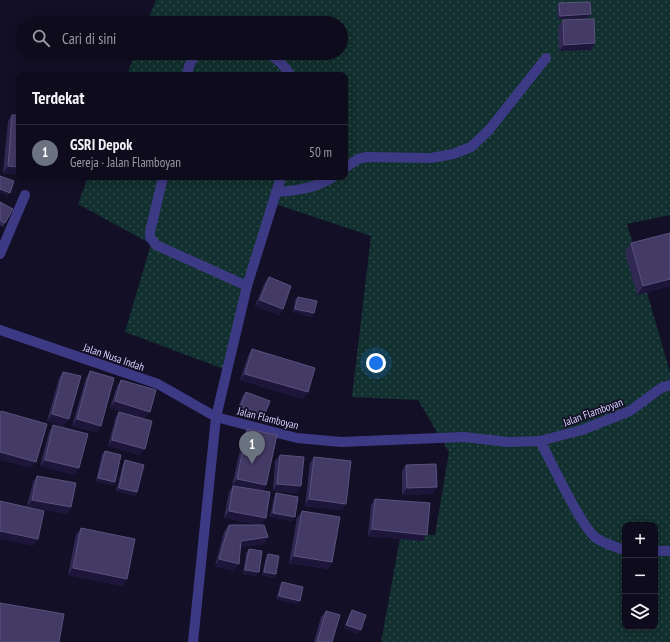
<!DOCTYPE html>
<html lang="id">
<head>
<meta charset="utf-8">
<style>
	body { margin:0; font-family:"PT Sans Narrow",sans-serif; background:#171425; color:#f1f3f6 }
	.controls { position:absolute; right:12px; bottom:12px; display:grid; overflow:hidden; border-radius:8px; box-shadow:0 2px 10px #0003 }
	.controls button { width:36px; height:36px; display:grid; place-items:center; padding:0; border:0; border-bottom:1px solid #2e2b3b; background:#0e0b1c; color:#f1f3f6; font:20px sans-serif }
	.you { position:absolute; left:376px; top:363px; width:14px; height:14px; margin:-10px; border:3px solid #fff; border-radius:50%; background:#1a73e8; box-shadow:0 0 0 6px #1a73e833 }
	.badge { display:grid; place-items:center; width:26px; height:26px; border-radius:50%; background:#7c3aed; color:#fff; font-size:13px; font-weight:700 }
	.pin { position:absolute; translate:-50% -33px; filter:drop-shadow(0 1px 2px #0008) }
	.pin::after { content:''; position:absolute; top:21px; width:14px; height:12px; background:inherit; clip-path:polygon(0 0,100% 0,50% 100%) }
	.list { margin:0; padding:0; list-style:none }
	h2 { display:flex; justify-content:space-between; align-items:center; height:52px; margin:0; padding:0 16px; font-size:17px }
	h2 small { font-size:13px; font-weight:400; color:#9b9ba3 }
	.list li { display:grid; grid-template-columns:26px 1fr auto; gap:12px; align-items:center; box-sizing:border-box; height:56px; padding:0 16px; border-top:1px solid #2e2b3b }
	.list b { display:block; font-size:15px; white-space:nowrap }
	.list p { margin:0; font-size:13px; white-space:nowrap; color:#9b9ba3 }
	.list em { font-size:13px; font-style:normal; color:#9b9ba3 }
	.icon { flex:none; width:22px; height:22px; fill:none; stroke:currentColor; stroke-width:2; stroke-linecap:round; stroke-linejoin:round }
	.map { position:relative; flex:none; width:670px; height:642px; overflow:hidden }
	.search { position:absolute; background:#0e0b1c; box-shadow:0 2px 10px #0003; left:16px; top:16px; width:332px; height:44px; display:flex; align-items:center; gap:10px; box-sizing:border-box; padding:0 14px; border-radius:22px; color:#9b9ba3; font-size:15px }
	.panel { position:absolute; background:#0e0b1c; box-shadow:0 2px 10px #0003; left:16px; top:72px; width:332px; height:108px; border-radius:8px }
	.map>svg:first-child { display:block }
</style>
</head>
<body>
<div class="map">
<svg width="670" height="642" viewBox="0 0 670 642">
	<defs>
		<pattern id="grass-dots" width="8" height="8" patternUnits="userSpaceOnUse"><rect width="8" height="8" fill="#12302f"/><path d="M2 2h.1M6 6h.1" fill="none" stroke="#344d4e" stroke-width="1.8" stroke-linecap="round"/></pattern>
	</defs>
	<rect width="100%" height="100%" fill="#130f26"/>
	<!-- grass -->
	<path fill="url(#grass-dots)" fill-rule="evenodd" d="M156,0H670V215L627,224L670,372V642H381L401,533L435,535L449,452L418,400L352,397L371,236L272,203L229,371L125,332L151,244L78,204L88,177H345V75H127L135,53H341V23H147ZM625,525H655V627H625Z"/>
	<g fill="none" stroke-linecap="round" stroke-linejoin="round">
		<!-- minor -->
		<g stroke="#3d3a85" stroke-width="10">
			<path d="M267,53C277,58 284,65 290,75"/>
			<polyline points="187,75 189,66 196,53"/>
			<polyline points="345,168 358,159 367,157 431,158 453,154 471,147 489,130 546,58"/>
			<polyline points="163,177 150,232 150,237 156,245 247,286"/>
			<path d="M276,192C297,191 316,188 333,177"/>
			<polyline points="0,254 25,195"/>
			<polyline points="0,330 158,384 216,417 297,438 341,442 464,437 508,442 540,441 582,430 630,411 661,388 670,385"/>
			<path d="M540,441C552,463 580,525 596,538C605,544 615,547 625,550"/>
			<polyline points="655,551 670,551"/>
			<polyline points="193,642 216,417 247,286 281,177"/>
		</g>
	</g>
	<!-- wall -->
	<g fill="#312854">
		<polygon points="559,3 588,18 558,19 557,7"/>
		<polygon points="563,20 595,43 591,50 559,51 558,27"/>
		<polygon points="12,115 19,115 19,174 3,173 8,121"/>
		<polygon points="0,202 5,223 3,227 0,225"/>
		<polygon points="631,243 670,286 637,295 625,252"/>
		<polygon points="269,277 283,309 279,315 255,306 264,284"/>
		<polygon points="298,297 314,313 312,317 293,312 295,300"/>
		<polygon points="252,349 303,399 240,380 248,356"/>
		<polygon points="90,371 101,426 96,432 72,426 86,378"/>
		<polygon points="63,372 64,426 47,421 59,378"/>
		<polygon points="121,380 145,418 110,408 117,386"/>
		<polygon points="246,392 264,416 262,420 237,410 243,395"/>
		<polygon points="119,412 140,455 108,446 115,419"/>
		<polygon points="53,425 75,475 40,466 49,432"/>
		<polygon points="247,429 266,485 262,491 261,525 224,518 229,492 233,486 232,486 243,436"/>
		<polygon points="105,451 113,485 96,481 102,454"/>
		<polygon points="280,455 297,493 273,491 275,461"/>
		<polygon points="314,457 346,504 341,510 305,506 310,463"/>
		<polygon points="125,460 137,492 135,496 116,491 123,464"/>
		<polygon points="406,465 437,487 432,494 402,495 402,471"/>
		<polygon points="37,476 71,507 67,514 27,506 33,482"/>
		<polygon points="276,493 292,521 270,517 274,497"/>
		<polygon points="375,499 422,541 368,536 371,505"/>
		<polygon points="302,511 332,562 328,569 289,563 297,518"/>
		<polygon points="229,525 268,537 264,544 241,547 234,571 215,566 224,532"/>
		<polygon points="81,528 123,586 68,575 76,535"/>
		<polygon points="249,549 256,576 243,574 246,553"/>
		<polygon points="268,554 276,574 274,578 262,575 266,557"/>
		<polygon points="282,582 297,604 276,599 280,586"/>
		<polygon points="352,610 358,634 344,628 350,613"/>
		<polygon points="326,611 332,642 314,642 321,617"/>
	</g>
	<!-- shaded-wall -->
	<g fill="#1d163a">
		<polygon points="591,14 588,18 558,19 560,16"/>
		<polygon points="595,43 591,50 559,51 564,45"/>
		<polygon points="8,166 19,167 19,174 3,173"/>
		<polygon points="0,189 10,193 7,196 0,193"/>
		<polygon points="670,279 670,286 637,295 643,286"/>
		<polygon points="260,300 283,309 279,315 255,306"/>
		<polygon points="295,309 314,313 312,317 293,312"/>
		<polygon points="245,374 308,392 303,399 240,380"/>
		<polygon points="115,401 150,412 145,418 110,408"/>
		<polygon points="240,407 264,416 262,420 237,410"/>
		<polygon points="52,414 69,419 64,426 47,421"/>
		<polygon points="77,419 101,426 96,432 72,426"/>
		<polygon points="112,440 145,449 140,455 108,446"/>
		<polygon points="0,452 36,462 31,468 0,460"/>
		<polygon points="45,460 79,468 75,475 40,466"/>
		<polygon points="98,478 115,482 113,485 96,481"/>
		<polygon points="237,479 266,485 262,492 232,486"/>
		<polygon points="277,484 301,486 297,493 273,491"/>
		<polygon points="437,487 432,494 402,495 407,488"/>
		<polygon points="119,488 137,492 135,496 116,491"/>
		<polygon points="309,499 346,504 341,510 305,506"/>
		<polygon points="32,500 71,507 67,514 27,506"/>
		<polygon points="229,511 266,518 261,525 224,518"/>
		<polygon points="273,513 295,517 292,521 270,517"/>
		<polygon points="372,529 427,535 422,541 368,536"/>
		<polygon points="0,531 38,539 33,546 0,539"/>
		<polygon points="268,537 264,544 237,548 241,541"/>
		<polygon points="294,556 332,562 328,569 289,563"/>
		<polygon points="219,559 239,564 234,571 215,566"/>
		<polygon points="73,568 127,579 123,586 68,575"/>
		<polygon points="245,570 259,572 256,576 243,574"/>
		<polygon points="264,572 276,574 274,578 262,575"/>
		<polygon points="279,596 300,601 297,604 276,599"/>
		<polygon points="346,625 361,630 358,634 344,628"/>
	</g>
	<!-- building -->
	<g fill="#433a66" stroke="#5a527e">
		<polygon points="590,2 591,14 560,16 559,3"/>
		<polygon points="594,19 595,43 564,45 563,20"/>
		<polygon points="12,115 19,115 19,167 8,166"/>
		<polygon points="0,176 14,181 10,193 0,189"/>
		<polygon points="0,202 13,209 5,223 0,220"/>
		<polygon points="670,233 670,279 643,286 631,243"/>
		<polygon points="269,277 291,286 283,309 260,300"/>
		<polygon points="298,297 317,301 314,313 295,309"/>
		<polygon points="252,349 315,368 308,392 245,374"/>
		<polygon points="90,371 114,378 101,426 77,419"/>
		<polygon points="63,372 81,376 69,419 52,414"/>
		<polygon points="121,380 156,390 150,412 115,401"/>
		<polygon points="246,392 270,401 264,416 240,407"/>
		<polygon points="1,411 47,424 36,462 0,452 0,413"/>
		<polygon points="119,412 152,421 145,449 112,440"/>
		<polygon points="53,425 88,434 79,468 45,460"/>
		<polygon points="247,429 277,435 266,485 237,479"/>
		<polygon points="105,451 121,455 115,482 98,478"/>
		<polygon points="280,455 304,457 301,486 277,484"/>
		<polygon points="314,457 351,461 346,504 309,499"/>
		<polygon points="125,460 144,465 137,492 119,488"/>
		<polygon points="436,464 437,487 407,488 406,465"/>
		<polygon points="37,476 76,483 71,507 32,500"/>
		<polygon points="233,486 270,492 266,518 229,511"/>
		<polygon points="276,493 298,497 295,517 273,513"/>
		<polygon points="375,499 430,503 427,535 372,529"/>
		<polygon points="0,501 44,511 38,539 0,531"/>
		<polygon points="302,511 340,517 332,562 294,556"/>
		<polygon points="229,525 264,525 268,537 241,541 239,564 219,559"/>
		<polygon points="81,528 135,539 127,579 73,568"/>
		<polygon points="249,549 262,551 259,572 245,570"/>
		<polygon points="268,554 279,556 276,574 264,572"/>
		<polygon points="282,582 303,587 300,601 279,596"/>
		<polygon points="0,603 64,614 59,642 0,642"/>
		<polygon points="352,610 366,615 361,630 346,625"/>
		<polygon points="326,611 340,615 332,642 317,642"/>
	</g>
	<g text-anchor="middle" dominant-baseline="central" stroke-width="3.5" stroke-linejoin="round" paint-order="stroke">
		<!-- street labels -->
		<g font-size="11" fill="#d9d4ff" stroke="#130f26">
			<text transform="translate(114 357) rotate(19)">Jalan Nusa Indah</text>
			<text transform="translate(593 412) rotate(-20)">Jalan Flamboyan</text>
			<text transform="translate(268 418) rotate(14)">Jalan Flamboyan</text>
		</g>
	</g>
</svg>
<div class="controls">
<button>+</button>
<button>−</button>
<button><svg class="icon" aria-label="layers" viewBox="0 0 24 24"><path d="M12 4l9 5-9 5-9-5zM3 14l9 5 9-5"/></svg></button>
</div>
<div class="you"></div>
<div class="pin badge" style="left:252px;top:464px;background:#6b7280">1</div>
<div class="search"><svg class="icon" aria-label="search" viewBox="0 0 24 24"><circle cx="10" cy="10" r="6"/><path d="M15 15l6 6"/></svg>Cari di sini</div>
<section class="panel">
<h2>Terdekat<small></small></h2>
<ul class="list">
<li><span class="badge" style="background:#6b7280">1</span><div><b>GSRI Depok</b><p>Gereja · Jalan Flamboyan</p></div><em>50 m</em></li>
</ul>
</section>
</div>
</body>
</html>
